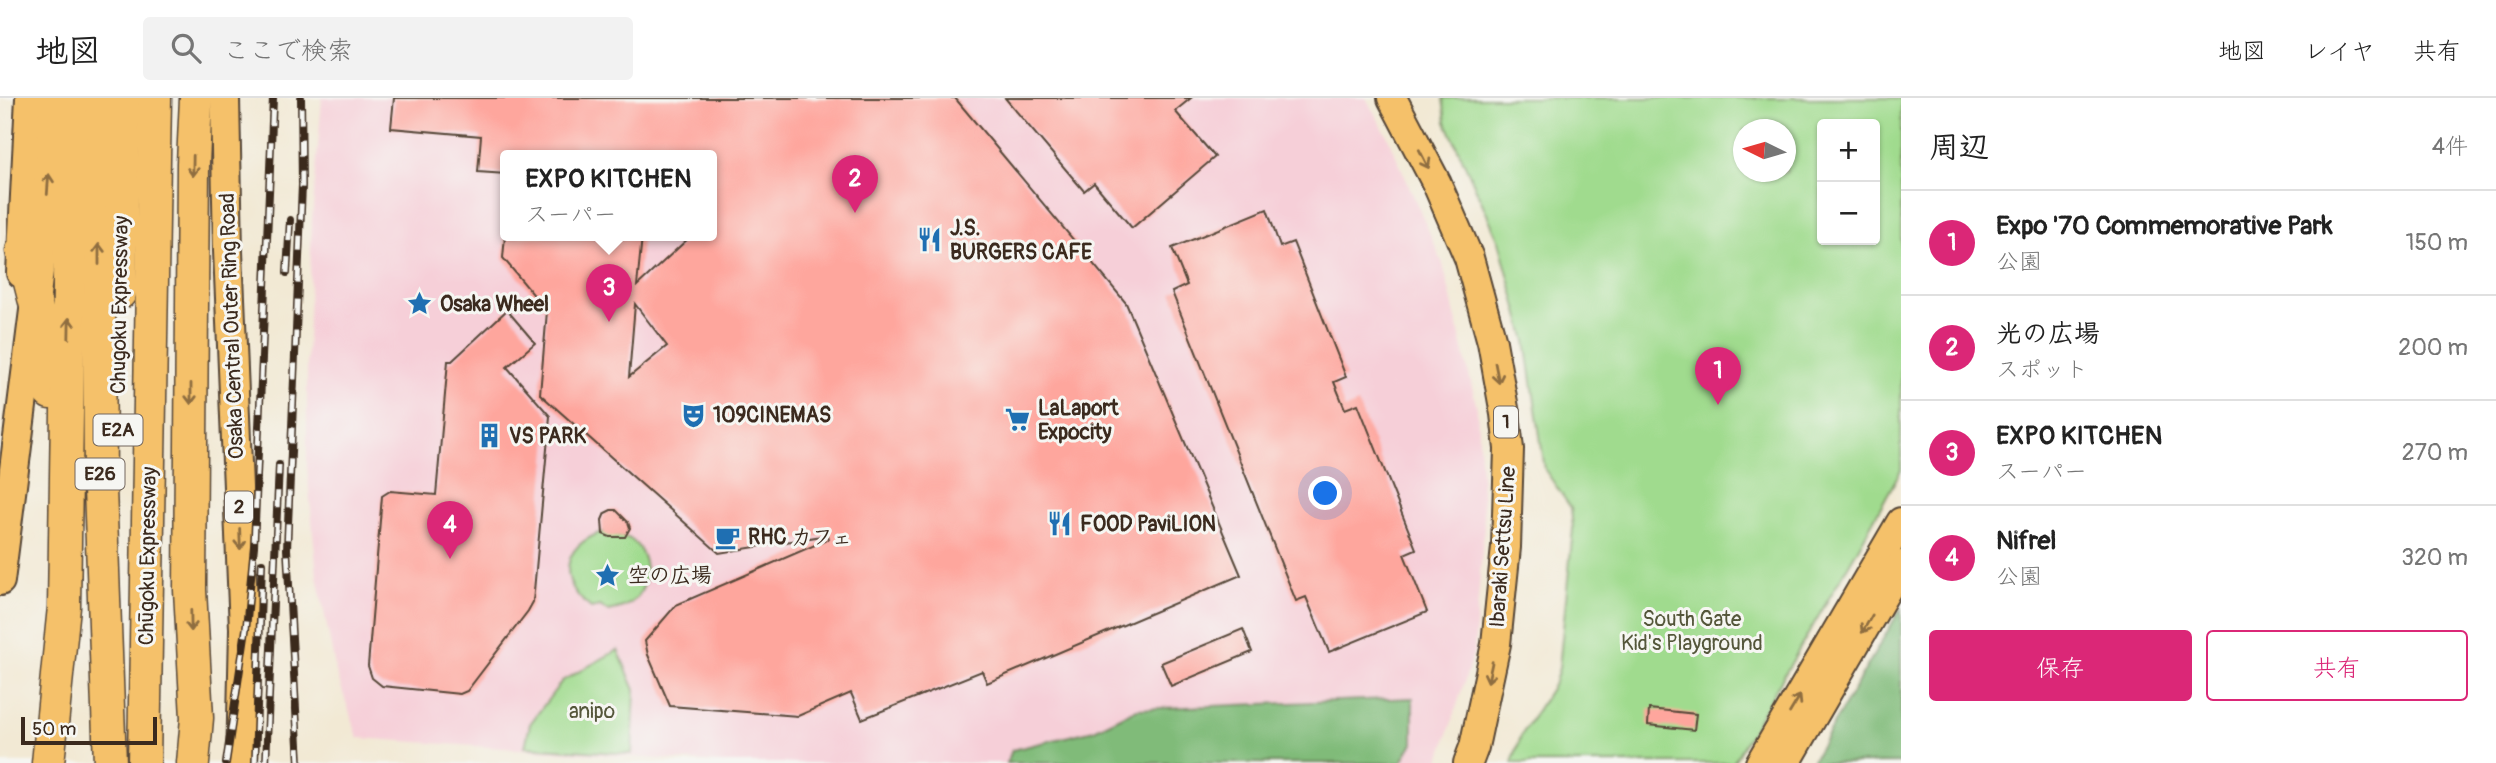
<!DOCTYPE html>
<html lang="ja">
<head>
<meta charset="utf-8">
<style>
	body { margin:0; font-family:Pangolin,"Klee One",sans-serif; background:#f2f2f2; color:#222 }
	.controls { position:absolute; right:21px; top:21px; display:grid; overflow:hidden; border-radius:7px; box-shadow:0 2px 5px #0004 }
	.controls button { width:63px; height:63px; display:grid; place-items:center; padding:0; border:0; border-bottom:2px solid #e0e0e0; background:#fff; color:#222; font:35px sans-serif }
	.compass { position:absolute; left:1733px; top:21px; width:63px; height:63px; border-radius:50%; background:#fff; box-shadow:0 2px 5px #0004; rotate:275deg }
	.scale { position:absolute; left:21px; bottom:18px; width:136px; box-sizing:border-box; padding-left:7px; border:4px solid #3b2a1e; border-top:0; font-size:19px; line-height:24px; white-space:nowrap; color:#3b2a1e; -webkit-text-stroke:5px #f6f6f2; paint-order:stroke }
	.you { position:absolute; left:1326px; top:396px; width:24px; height:24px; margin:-18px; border:5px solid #fff; border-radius:50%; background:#1a73e8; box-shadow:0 0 0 10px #1a73e833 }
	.badge { display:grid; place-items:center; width:46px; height:46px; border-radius:50%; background:#db2777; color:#fff; font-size:23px; font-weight:700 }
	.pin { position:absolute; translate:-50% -58px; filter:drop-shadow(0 2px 4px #0008) }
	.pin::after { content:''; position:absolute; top:37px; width:24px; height:21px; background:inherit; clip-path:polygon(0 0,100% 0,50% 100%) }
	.popup { position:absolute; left:500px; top:52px; width:217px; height:91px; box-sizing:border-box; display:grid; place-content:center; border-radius:7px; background:#fff; filter:drop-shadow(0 2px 5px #0005); font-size:23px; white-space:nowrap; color:#767676 }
	.popup b { font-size:26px; color:#222 }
	.popup::after { content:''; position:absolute; left:50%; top:100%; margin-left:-14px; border:14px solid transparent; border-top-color:#fff }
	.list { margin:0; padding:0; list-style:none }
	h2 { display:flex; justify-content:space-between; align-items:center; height:91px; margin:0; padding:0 28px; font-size:30px }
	h2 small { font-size:23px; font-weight:400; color:#767676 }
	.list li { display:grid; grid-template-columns:46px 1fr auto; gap:21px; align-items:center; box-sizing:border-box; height:105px; padding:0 28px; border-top:2px solid #e0e0e0 }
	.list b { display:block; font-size:26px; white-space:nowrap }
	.list p { margin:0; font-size:23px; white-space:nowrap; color:#767676 }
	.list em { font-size:23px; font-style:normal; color:#767676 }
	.actions { display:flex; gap:14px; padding:21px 28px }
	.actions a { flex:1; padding:16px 0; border:2px solid #db2777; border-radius:7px; text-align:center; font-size:24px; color:#db2777 }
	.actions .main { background:#db2777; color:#fff }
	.icon { flex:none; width:38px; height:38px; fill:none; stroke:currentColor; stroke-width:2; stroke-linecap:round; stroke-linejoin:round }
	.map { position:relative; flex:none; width:1901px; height:665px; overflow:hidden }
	header { display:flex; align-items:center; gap:42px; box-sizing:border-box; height:98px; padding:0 35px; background:#fff; border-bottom:2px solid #e0e0e0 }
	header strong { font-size:33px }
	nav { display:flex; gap:38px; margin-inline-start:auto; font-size:24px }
	.search { width:490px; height:63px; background:#f2f2f2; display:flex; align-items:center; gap:18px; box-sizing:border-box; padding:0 24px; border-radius:7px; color:#767676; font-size:26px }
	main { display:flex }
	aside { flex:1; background:#fff }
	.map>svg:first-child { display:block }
</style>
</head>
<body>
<header>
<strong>地図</strong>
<div class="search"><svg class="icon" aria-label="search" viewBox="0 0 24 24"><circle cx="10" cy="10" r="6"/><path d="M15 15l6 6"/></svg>ここで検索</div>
<nav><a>地図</a><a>レイヤ</a><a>共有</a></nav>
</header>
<main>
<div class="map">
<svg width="1901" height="665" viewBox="0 0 1901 665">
	<rect width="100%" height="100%" fill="#f6f6f2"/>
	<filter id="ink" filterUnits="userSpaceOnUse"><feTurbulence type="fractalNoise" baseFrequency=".0143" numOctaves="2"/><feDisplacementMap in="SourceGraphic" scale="14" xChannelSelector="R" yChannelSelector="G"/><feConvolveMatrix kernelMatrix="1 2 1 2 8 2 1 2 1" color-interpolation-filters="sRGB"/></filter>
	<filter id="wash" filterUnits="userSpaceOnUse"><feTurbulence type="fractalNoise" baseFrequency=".00686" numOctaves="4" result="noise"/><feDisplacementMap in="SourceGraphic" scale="28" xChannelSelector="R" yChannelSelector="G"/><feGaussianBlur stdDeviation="1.57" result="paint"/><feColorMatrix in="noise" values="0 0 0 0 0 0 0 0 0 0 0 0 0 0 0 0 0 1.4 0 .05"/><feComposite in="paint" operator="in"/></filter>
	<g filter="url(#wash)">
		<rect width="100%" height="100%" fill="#f2e9d4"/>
		<!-- built -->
		<path fill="#f6cfd8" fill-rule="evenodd" d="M322,0H1366L1387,37L1443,166L1477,310L1484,428L1474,553L1439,665H720L358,640L336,574L317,478L307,368V261L312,122ZM506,58H712V138H506Z"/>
		<!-- green -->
		<g fill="#a0db8e" stroke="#6e8256" stroke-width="2" fill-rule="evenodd">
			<path d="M1443,0H1901V372L1856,454L1733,665H1512L1521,638L1555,584L1559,570L1573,431L1571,410L1545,372L1526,243L1499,143L1446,24ZM1822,26H1875V142H1822ZM1744,32H1786V74H1744Z"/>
			<path d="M602,434C612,442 624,435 633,443C653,462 650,498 623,509C619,511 612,512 607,513L600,508L591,510C557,483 561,449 602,434Z"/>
			<polygon points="618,552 635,592 632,656 525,649 530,626 562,583"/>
		</g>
		<!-- forest -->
		<g fill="#80bb79" stroke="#5e724c" stroke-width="2">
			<polygon points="1901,510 1901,665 1811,665"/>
			<polygon points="1413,600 1413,645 1401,665 1007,665 1012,652 1094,632 1137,611"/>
		</g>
		<g id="blocks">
			<!-- building -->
			<g fill="#fea69d" fill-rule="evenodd">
				<path d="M394,0H955L1126,205L1241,477L987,585L982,573L862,621L851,595L798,618L670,608L648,557L645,543L676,507L829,441L828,437L719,455L540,296L547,213L503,160L505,138H642L637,188L691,138H712V58H506V76L478,74L481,38L391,30ZM635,206L667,248L629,279Z"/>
				<polygon points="1005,0 1191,0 1175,13 1215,59 1132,130 1094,85 1084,93"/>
				<polygon points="1267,111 1280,149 1293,144 1346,279 1334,284 1345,311 1358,306 1416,451 1404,456 1427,514 1329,554 1306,499 1296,503 1172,194 1187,187 1172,150"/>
				<polygon points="507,212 535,245 507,269 550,318 533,504 528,513 467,593 460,596 382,588 372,580 368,568 382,398 390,393 436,397 448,263 452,263"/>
				<polygon points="611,412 616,412 628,424 630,430 625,439 610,439 603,436 602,422 605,415"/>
				<polygon points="1243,531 1252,554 1171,588 1161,565"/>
				<polygon points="1649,611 1696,616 1694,632 1648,627"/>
			</g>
		</g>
	</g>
	<g filter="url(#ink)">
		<use href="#blocks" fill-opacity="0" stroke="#564739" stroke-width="2"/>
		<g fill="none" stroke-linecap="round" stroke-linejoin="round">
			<defs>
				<g id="major">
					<polyline points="225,0 228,153 244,531 241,665"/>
					<polyline points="1392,0 1437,86 1469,160 1492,244 1505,316 1509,351 1506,449 1496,546 1474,649 1468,665"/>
					<polyline points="21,175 30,0"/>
					<polyline points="0,483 47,109 54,0"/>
					<polyline points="1760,665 1901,424"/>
					<polyline points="1786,665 1901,467"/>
				</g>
				<g id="highway">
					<polyline points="98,0 100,390 110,665"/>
					<polyline points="22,153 45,243 50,295"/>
					<polyline points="120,195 124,0"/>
					<polyline points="48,665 64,509 71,53 70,0"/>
					<polyline points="144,665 155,0"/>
					<polyline points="193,665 197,620 190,492 193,65 196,0"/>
				</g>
			</defs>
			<!-- major casing -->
			<use href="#major" stroke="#564739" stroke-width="32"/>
			<!-- highway casing -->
			<use href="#highway" stroke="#564739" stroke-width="35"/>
			<!-- major -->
			<use href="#major" stroke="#f5c16b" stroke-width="28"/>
			<!-- highway -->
			<use href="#highway" stroke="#f5c16b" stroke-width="32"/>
			<defs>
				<g id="rail">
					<polyline points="287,175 290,122"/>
					<polyline points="226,665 246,531 254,448 273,0"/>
					<polyline points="255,665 262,465"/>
					<polyline points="266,665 279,367"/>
					<polyline points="299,665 287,451 302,87 301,0"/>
				</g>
			</defs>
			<!-- rail casing -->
			<use href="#rail" stroke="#3b2a1e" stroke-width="8"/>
			<!-- rail -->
			<use href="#rail" stroke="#f6f6f2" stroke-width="5" stroke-dasharray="16" stroke-linecap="butt"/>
		</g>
		<!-- one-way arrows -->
		<defs><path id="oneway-shaft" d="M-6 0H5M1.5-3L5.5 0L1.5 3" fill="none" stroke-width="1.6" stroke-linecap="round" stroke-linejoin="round" transform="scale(1.75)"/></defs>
		<g stroke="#8f6e41">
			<use href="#oneway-shaft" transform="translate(1424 61) rotate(63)"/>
			<use href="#oneway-shaft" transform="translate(193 68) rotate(91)"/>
			<use href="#oneway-shaft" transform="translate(48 86) rotate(-86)"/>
			<use href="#oneway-shaft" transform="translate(99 156) rotate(-90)"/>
			<use href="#oneway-shaft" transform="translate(69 230) rotate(-89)"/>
			<use href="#oneway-shaft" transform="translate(1497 275) rotate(79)"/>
			<use href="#oneway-shaft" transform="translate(191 296) rotate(90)"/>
			<use href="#oneway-shaft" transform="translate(240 441) rotate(88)"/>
			<use href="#oneway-shaft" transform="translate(191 523) rotate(89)"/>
			<use href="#oneway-shaft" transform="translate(1867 526) rotate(120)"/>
			<use href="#oneway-shaft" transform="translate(1490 574) rotate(102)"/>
			<use href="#oneway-shaft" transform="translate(1795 606) rotate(-59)"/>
		</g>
	</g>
	<!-- icons -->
	<defs>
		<symbol id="restaurant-bare" viewBox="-9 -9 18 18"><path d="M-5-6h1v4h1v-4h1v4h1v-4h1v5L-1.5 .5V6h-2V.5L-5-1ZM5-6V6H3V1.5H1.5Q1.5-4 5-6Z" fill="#1f6fb2" stroke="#f6f6f2" stroke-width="2.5" paint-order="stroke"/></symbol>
		<symbol id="sight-bare" viewBox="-9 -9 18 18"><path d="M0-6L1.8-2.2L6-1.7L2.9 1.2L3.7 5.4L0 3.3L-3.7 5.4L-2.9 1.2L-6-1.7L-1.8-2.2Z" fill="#1f6fb2" stroke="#f6f6f2" stroke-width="2.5" paint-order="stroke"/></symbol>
		<symbol id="theatre-bare" viewBox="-9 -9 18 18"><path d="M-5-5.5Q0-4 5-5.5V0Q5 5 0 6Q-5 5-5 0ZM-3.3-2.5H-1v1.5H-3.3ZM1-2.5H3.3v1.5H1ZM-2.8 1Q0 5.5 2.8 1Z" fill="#1f6fb2" stroke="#f6f6f2" stroke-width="2.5" paint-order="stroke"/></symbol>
		<symbol id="supermarket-bare" viewBox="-9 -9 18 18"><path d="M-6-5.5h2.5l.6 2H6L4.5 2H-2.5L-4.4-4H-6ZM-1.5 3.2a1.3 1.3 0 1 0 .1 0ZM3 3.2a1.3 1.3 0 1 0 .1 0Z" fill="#1f6fb2" stroke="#f6f6f2" stroke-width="2.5" paint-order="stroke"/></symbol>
		<symbol id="building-bare" viewBox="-9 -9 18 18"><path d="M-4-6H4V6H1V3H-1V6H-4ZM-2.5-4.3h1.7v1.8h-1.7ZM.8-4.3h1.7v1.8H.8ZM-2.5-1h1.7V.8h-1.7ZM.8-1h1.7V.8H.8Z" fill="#1f6fb2" stroke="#f6f6f2" stroke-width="2.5" paint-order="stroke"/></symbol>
		<symbol id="cafe-bare" viewBox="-9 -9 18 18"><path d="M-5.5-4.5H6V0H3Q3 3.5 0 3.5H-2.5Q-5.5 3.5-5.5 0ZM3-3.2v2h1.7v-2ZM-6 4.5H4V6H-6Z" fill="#1f6fb2" stroke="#f6f6f2" stroke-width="2.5" paint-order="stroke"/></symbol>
	</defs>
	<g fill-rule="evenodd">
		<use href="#restaurant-bare" x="912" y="124" width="35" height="35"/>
		<use href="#sight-bare" x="402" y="188" width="35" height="35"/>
		<use href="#theatre-bare" x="676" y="300" width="35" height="35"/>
		<use href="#supermarket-bare" x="1000" y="304" width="35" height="35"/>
		<use href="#building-bare" x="472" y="320" width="35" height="35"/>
		<use href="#restaurant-bare" x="1042" y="408" width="35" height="35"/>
		<use href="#cafe-bare" x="710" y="422" width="35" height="35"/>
		<use href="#sight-bare" x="590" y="460" width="35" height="35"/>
	</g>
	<g text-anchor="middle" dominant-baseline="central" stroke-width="6" stroke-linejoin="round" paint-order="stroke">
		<!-- shield labels -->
		<g fill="#f6f6f2" stroke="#73675e" stroke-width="2">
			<rect x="1494" y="308.5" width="24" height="31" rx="5"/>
			<rect x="93.5" y="316.5" width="49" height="31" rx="5"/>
			<rect x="75.5" y="360.5" width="49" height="31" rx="5"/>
			<rect x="225" y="393.5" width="28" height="31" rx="5"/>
		</g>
		<g font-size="19" font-weight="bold" fill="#3b2a1e">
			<text x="1506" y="324">1</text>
			<text x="118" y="332">E2A</text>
			<text x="100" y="376">E26</text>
			<text x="239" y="409">2</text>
		</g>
		<!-- poi labels -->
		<g font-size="21" font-weight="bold" fill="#3b2a1e" stroke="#f6f6f2" text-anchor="start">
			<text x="950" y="130">J.S.<tspan x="950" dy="24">BURGERS CAFE</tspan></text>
			<text x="440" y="206">Osaka Wheel</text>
			<text x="1038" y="310">LaLaport<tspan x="1038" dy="24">Expocity</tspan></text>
			<text x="713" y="317">109CINEMAS</text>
			<text x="509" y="338">VS PARK</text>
			<text x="1080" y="426">FOOD PaviLION</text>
			<text x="748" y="439">RHC カフェ</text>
			<text x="628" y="477">空の広場</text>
		</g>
		<!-- street labels -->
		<g font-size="21" fill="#3b2a1e" stroke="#f6f6f2">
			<text transform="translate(120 207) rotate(-89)">Chugoku Expressway</text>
			<text transform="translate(232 228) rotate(-92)">Osaka Central Outer Ring Road</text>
			<text transform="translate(1503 449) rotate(-86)">Ibaraki Settsu Line</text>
			<text transform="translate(148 458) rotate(-89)">Chūgoku Expressway</text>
		</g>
		<!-- park labels -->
		<g font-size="21" fill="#54563a" stroke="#f6f6f2">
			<text x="1692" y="521">South Gate<tspan x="1692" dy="24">Kid's Playground</tspan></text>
			<text x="592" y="613">anipo</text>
		</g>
	</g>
</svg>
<div class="controls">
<button>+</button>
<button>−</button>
</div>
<svg class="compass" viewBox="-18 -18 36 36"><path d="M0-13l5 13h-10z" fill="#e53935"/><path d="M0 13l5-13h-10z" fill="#767676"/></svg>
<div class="scale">50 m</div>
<div class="you"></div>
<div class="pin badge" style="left:1718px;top:307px">1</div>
<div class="pin badge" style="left:855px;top:115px">2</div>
<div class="pin badge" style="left:609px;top:224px">3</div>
<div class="popup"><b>EXPO KITCHEN</b>スーパー</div>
<div class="pin badge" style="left:450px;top:461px">4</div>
</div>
<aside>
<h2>周辺<small>4件</small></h2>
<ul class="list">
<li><span class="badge">1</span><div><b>Expo '70 Commemorative Park</b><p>公園</p></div><em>150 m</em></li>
<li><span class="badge">2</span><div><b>光の広場</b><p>スポット</p></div><em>200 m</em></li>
<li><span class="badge">3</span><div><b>EXPO KITCHEN</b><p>スーパー</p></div><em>270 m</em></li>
<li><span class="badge">4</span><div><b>Nifrel</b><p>公園</p></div><em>320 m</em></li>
</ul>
<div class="actions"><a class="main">保存</a><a>共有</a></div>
</aside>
</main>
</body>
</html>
